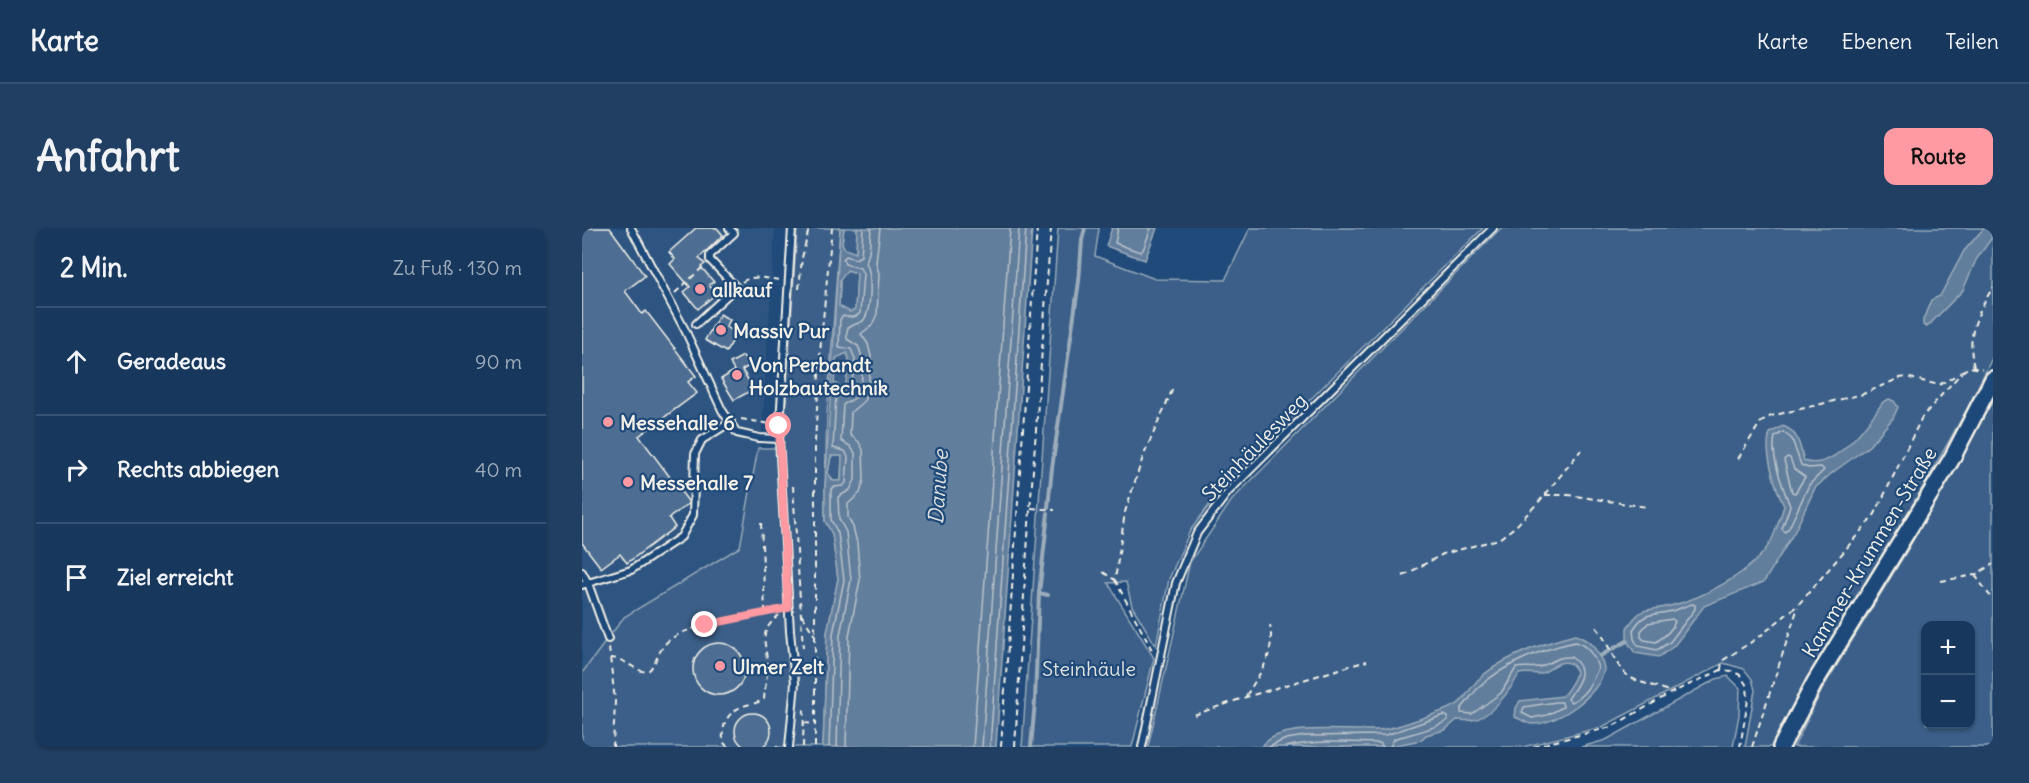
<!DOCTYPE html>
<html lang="de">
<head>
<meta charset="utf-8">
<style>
	body { margin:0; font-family:Delius,sans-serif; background:#203f62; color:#f1f3f6 }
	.controls { position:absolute; right:18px; bottom:18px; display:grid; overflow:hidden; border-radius:12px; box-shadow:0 2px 4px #0004 }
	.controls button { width:54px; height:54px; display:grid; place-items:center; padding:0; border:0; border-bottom:2px solid #365272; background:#17385c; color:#f1f3f6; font:30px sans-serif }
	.stop { position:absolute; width:18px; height:18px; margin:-14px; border:4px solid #ff9aa2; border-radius:50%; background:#fff }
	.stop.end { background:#ff9aa2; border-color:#fff; box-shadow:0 2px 6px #0008 }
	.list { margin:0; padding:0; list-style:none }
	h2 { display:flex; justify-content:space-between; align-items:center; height:78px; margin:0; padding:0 24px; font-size:26px }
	h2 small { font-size:20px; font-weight:400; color:#9eacbb }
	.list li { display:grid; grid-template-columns:39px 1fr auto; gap:18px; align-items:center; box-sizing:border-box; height:108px; padding:0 24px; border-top:2px solid #365272 }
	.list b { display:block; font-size:22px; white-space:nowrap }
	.list em { font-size:20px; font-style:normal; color:#9eacbb }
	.icon { flex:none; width:33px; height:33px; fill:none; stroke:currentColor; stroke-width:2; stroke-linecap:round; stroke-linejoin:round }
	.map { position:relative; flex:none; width:1411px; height:519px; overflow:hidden; border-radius:12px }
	header { display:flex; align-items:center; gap:36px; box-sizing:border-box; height:84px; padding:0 30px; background:#17385c; border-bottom:2px solid #365272 }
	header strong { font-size:28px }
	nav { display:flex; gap:33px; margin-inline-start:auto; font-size:21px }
	.intro { display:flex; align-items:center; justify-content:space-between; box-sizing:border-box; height:144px; padding:0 36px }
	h1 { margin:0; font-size:42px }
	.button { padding:15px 27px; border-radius:12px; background:#ff9aa2; color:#111; font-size:21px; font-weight:700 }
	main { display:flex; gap:36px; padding:0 36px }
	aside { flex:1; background:#17385c; border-radius:12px; box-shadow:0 2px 4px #0004 }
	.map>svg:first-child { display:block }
</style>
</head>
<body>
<header>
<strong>Karte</strong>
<nav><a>Karte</a><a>Ebenen</a><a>Teilen</a></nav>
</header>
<div class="intro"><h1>Anfahrt</h1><a class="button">Route</a></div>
<main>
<aside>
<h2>2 Min.<small>Zu Fuß · 130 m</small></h2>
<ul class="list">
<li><svg class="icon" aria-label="ahead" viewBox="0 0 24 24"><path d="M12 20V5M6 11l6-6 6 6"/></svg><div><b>Geradeaus</b></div><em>90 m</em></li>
<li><svg class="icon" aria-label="right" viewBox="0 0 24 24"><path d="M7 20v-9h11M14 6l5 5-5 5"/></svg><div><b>Rechts abbiegen</b></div><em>40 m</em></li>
<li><svg class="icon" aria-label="arrive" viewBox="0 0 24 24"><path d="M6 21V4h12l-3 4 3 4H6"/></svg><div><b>Ziel erreicht</b></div></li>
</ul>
</aside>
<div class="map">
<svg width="1411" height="519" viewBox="0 0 1411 519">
	<rect width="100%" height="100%" fill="#1f4a7a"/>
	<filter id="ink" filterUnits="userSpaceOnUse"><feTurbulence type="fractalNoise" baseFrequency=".0167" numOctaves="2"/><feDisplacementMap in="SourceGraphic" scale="12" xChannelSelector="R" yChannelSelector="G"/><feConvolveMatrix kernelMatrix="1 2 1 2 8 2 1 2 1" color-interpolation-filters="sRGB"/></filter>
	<g filter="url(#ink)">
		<!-- built -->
		<polygon fill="#2d5581" points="0,0 193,0 180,202 158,319 42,389 0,445"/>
		<!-- green -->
		<g fill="#3a5f88" stroke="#97a8b8" stroke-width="1.5" fill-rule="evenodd">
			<polygon points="215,0 258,0 245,186 243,261 243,293 250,306 256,351 245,405 241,519 0,519 0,445 42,389 158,319 176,220 201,220"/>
			<polygon points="262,0 275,0 274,26 263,21 260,16"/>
			<polygon points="476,0 517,0 513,28 573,51 643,52 668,0 901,0 643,256 608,303 587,351 574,418 550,378 544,354 526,355 572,430 550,519 440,519"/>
			<polygon points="919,0 1411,0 1411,128 1385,181 1306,321 1224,454 1190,519 1163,519 1173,462 1170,451 1162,441 1141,435 1020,499 941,519 566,519 608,334 650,272"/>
			<polygon points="265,42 275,45 273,83 268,84 257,79 258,52"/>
			<polygon points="265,125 267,131 264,161 252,156 254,129"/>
			<path d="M1411,172V519H1212L1241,460L1323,326ZM1344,398H1388V496H1344Z"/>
			<polygon points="249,228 260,228 259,253 251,253 246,245"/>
			<polygon points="1146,448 1158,460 1157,487 1151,519 999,519 1024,512 1134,451"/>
		</g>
		<!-- water -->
		<g fill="#627e9d" stroke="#9cacbb" stroke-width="1.5" fill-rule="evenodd">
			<path d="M258,0H262L260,15L263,21L274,25L275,0H450L414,519H241L245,405L256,351L250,306L243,293V261ZM265,42L275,45L273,82L268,84L257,78L258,52ZM265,125L267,131L263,161L252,155L254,130ZM260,228L259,253H251L246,245L249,228Z"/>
			<polygon points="530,0 575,0 563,32 524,18"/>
			<polygon points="1402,0 1411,0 1409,11 1394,32 1381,62 1345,99 1341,97 1341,92 1349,72 1358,68 1382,23"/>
			<path d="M1307,171L1312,173L1316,179L1311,190L1287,218L1250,245L1233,260L1213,303L1182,354L1122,378L1092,418L1077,429L1053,425L1045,413V400C1061,376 1064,384 1088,378C1121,370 1172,344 1189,313C1194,303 1198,290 1202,278C1194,261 1181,222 1188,205L1201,198C1216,203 1218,218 1222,233C1252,245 1287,194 1301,174Z"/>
			<path d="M993,407C1003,410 1010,415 1015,424C1018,429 1022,435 1022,441C1019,466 975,497 950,496C945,496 938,491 933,489L934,480L938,473L981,468C986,460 1003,442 987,435C986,434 980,434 978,435C971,437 964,445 957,446C950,446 945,444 937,446C929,461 909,490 890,492C885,493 880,492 875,492L863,502L844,507L839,512L804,519H680C696,491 776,506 804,501C815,499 870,481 877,475C885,468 890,457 898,450C922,428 962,415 993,407Z"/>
		</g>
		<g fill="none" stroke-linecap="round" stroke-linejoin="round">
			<!-- shore -->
			<g stroke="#bac3ca" stroke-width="1.5">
				<polyline points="536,0 533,15 558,24 561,22 569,0"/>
				<path d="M1201,204L1210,211L1219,237L1226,240L1239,239L1242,242L1227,257L1207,300L1203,304L1200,301L1208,278C1201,260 1188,227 1193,209Z"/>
				<polygon points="1205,229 1208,230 1212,241 1223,249 1213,265 1210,264 1202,232"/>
				<path d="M1110,376L1113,377V381L1088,414L1075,422L1056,418L1052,411L1051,402C1063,382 1071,388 1090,383C1097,381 1103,378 1110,376Z"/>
				<path d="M1090,391L1093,393C1091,402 1082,409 1074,414L1062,412L1059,409V403L1066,395Z"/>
				<path d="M993,414C1005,417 1013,428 1016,440C1011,453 1002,469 989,474L986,471C995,456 1009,443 989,429C976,428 971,434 960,438C953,441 943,438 934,440L919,465L890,486L879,485V481C887,472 894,460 904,453C930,433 961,421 993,414Z"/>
				<polygon points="974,474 980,474 981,479 965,487 950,490 940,485 942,479"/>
				<path d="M247,519L251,406L262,352L256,305L249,292V262L251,259L261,258L264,255L266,229L263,223L251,220L254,167L256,165L265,166L269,162L273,131L269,121L257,119L258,91L261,88C267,89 273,91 278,85L281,46L278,40L263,36L261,31L264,28L273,31L279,28L281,0"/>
				<path d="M255,519L258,407L269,352L264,304L257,291L256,269L268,262L273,252V225L268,218L259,213L261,177C264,174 269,173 273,170C282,161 282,128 276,118L265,111C264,93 269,100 281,93C290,82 290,46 284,34L287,25L289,0"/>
				<polyline points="264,519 267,408 278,352 275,315 271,299 266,289 266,276 278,265 282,252 281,222 277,214 268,207 269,184 282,173 286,161 289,128 286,116 279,106 290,97 295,86 297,46 294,34 298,0"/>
				<polyline points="391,519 428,0"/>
				<polyline points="400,519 437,0"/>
				<polyline points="408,519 444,0"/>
				<path d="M687,519L704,511L723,508L804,507L862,487L866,489V492C854,501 827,506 812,511L808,519"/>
				<path d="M704,519C734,512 767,514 798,515L801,519"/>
			</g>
			<!-- stream -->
			<g stroke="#9cacbb" stroke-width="4">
				<polyline points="466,279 470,240 497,53 500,12 503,0"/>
				<polyline points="457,365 466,367"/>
				<polyline points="1018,428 1045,413"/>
				<polyline points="449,519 453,473 457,365 466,285"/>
			</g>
		</g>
		<!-- building -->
		<g fill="#4d6e92" stroke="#f4f1e8" stroke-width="1.5">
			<polygon points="0,0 28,0 63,48 43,63 60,86 64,83 114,148 106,154 115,165 57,208 106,273 106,276 87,290 93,299 45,335 38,326 19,340 0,315"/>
			<polygon points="114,0 135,0 141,7 117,30 123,36 119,39 132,54 127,57 134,66 116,81 102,64 108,59 88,36 93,31 87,24"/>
			<polygon points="138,86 148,92 144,99 155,106 144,124 123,112"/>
			<polygon points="161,128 167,138 160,142 172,161 152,172 139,151 152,143 148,135"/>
			<circle cx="137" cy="441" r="26"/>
			<circle cx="171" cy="503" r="18"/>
		</g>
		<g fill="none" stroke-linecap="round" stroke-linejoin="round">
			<defs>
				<g id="service">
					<polyline points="49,0 103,102 140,182 155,205 177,210 197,211"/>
					<polyline points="114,96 154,59 128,32 128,27 152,5 147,0"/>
					<polyline points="0,344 6,355 0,357"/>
					<polyline points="26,411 6,355 49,342 99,309 111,287 113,226 120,212 149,194"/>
					<polyline points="207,519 213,455 208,403 197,211 210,0"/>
					<polyline points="560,519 594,355 615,305 647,263 911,0"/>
				</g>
				<polyline id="tertiary" points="1199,519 1233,454 1369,232 1411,151"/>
			</defs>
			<!-- service casing -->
			<use href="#service" stroke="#f4f1e8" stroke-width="10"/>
			<!-- tertiary casing -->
			<use href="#tertiary" stroke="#f4f1e8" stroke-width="20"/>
			<!-- path -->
			<g stroke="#f4f1e8" stroke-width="2" stroke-dasharray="6 4.5" stroke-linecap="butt">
				<path d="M160,54C171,46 186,51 198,52"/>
				<polyline points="217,61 220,30 227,0"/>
				<polyline points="93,65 122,38"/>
				<path d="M1392,139C1384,107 1395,86 1411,59"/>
				<polyline points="1380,144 1387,139 1400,141"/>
				<polyline points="159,191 189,196"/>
				<polyline points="1156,231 1178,195 1189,188 1281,166 1318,150 1324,149 1357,157 1376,146"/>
				<polyline points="211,258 221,420"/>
				<polyline points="963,267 987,267 1065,279"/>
				<polyline points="449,280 473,282"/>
				<polyline points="179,295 183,382"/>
				<polyline points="521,344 533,352"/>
				<polyline points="1393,347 1408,368"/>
				<polyline points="821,348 861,326 917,311 934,298 963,267 999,222"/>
				<polyline points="1359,353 1393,347 1411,336"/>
				<polyline points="220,387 233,408"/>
				<path d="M1014,399C1026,412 1032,437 1045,447C1057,457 1075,456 1089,465"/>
				<polyline points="27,420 33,473 31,519"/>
				<polyline points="570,422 533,352 543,284 561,229 592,158"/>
				<path d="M28,430C46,431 49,442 65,444C75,436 75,424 85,414C102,397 174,385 199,381"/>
				<polyline points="1139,442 1140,433 1177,409 1216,377 1253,334 1293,286 1340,189 1380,144"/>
				<path d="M664,468C679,443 693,428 688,397"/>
				<polyline points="612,487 664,469 785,433"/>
				<polyline points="222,495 234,496"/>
				<path d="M146,519L141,514C140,499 143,486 159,479C168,475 173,477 182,471C183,459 186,445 185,433C183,409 177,405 197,387"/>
				<polyline points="194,519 196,519"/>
				<polyline points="221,519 222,480"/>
				<polyline points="233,519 233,214 239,112 250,0"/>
				<polyline points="419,519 455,0"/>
				<polyline points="433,519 443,350 469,0"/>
				<polyline points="951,519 1029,499 1089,465 1139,442 1150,443 1158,447 1165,458 1166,472 1158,519"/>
				<polyline points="1170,519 1216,379"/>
			</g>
			<!-- service -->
			<use href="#service" stroke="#1f4a7a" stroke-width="6"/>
			<!-- tertiary -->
			<use href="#tertiary" stroke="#1f4a7a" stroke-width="15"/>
		</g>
	</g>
	<g fill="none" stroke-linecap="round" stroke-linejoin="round" filter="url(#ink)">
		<!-- route -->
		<polyline stroke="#ff9aa2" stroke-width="8" points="123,397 206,380 197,198"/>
	</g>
	<!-- markers -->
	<g fill="#ff9aa2" stroke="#1f4a7a" stroke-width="2">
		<circle cx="118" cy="61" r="6"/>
		<circle cx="139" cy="102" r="6"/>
		<circle cx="155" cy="147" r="6"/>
		<circle cx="26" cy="194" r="6"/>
		<circle cx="46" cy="254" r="6"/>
		<circle cx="138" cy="438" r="6"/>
	</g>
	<g text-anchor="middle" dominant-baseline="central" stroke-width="4.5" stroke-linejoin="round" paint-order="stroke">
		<!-- poi labels -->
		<g font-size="20" font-weight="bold" fill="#f4f1e8" stroke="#1f4a7a" text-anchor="start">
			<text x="130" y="61">allkauf</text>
			<text x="151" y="102">Massiv Pur</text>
			<text x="167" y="136">Von Perbandt<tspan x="167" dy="23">Holzbautechnik</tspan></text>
			<text x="38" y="194">Messehalle 6</text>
			<text x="58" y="254">Messehalle 7</text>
			<text x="150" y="438">Ulmer Zelt</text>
		</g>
		<!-- street labels -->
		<g font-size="20" fill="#f4f1e8" stroke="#1f4a7a">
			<text transform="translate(672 219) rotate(-46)">Steinhäulesweg</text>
			<text transform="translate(1287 324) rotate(-59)">Kammer-Krummen-Straße</text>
		</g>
		<!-- park labels -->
		<g font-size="20" fill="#e1e2de" stroke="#1f4a7a">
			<text x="507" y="440">Steinhäule</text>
		</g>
		<!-- water labels -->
		<g font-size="21" font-style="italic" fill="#dee0dd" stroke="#1f4a7a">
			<text transform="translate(356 259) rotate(-86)">Danube</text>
		</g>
	</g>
</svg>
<div class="controls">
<button>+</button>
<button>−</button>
</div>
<div class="stop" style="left:197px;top:198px"></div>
<div class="stop end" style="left:123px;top:397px"></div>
</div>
</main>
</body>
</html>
